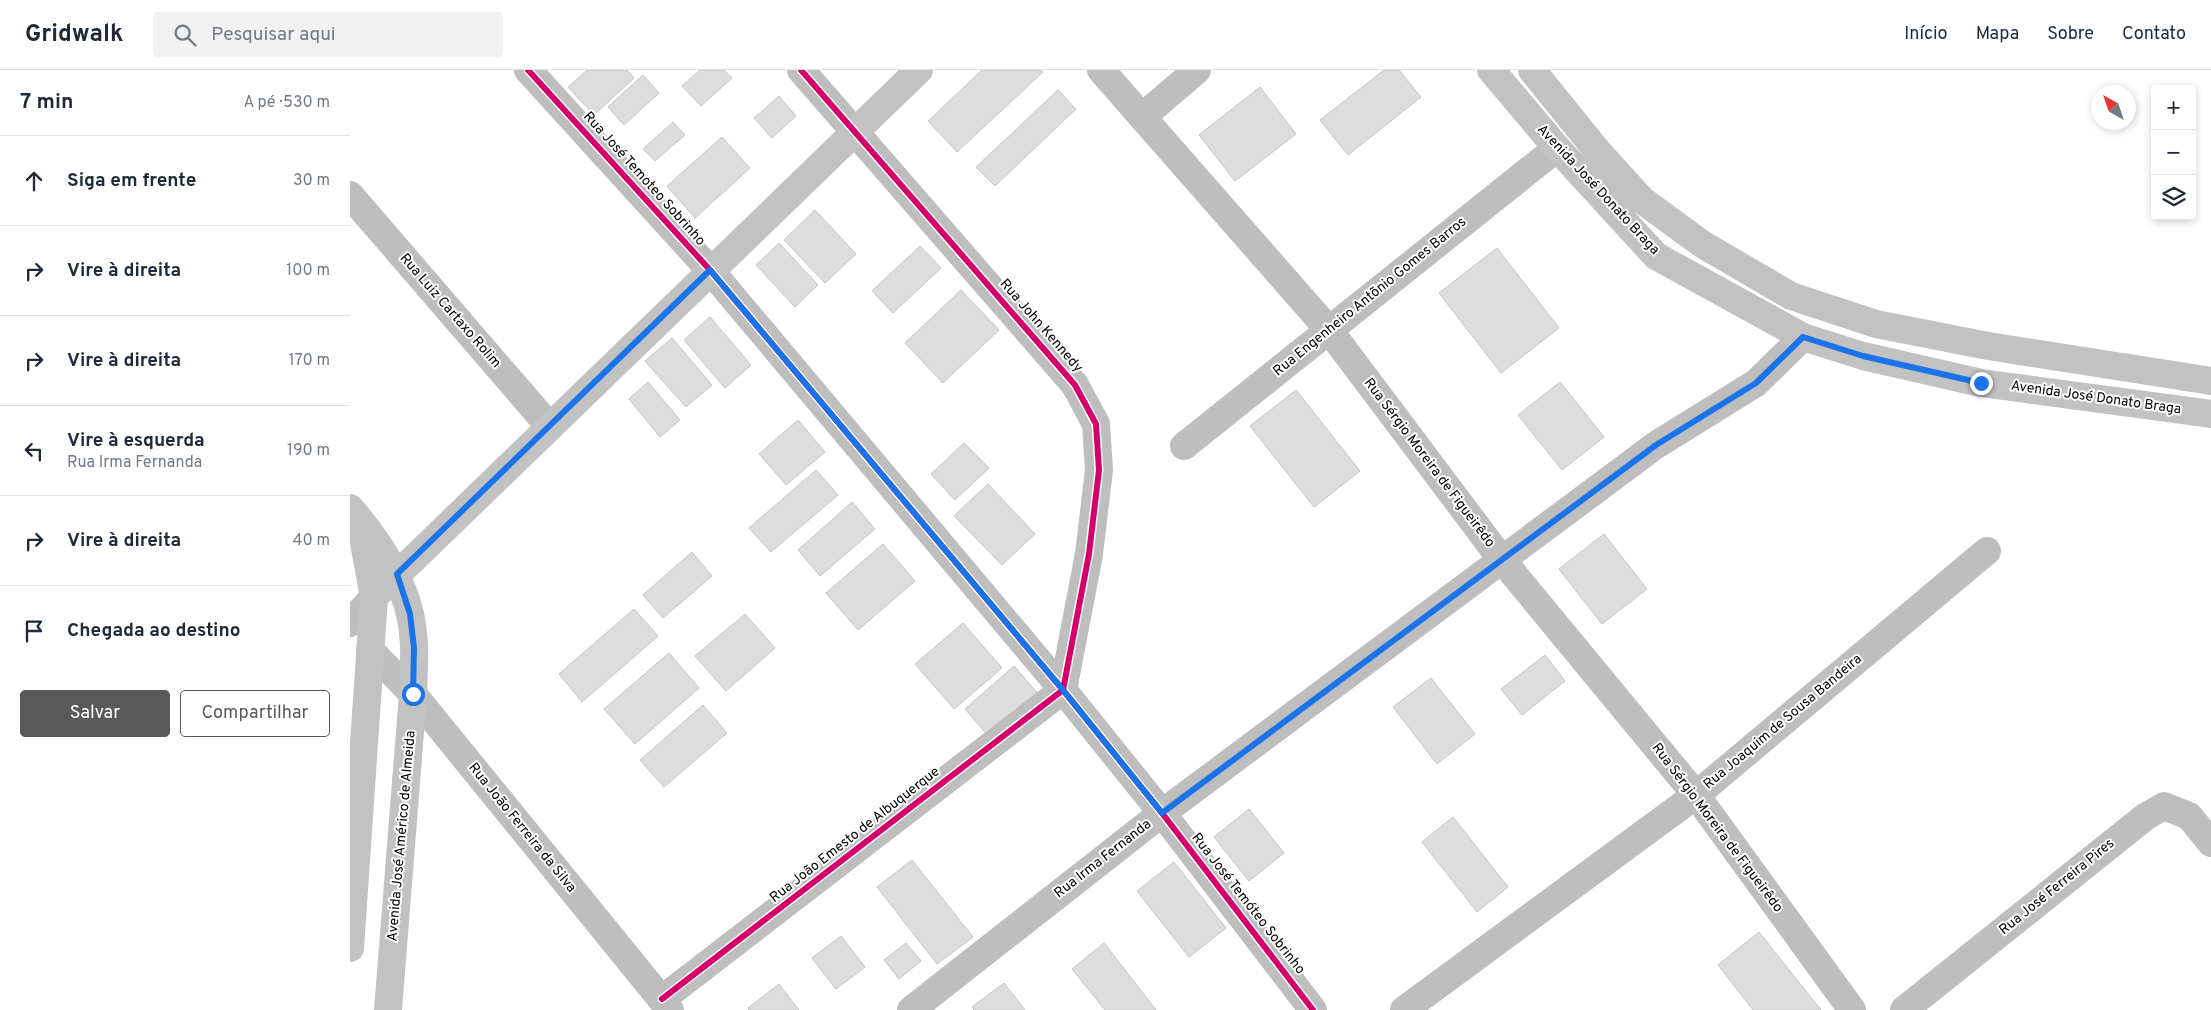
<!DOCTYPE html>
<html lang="pt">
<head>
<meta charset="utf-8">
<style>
	body { margin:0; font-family:Overpass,sans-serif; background:#f2f2f3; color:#1f2937 }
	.controls { position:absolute; right:15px; top:15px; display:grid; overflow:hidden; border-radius:5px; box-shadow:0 2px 8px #0003 }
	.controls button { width:45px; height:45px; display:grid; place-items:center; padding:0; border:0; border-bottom:1px solid #e0e1e3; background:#fff; color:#1f2937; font:25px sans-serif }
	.compass { position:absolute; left:1741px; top:15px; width:45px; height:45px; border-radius:50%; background:#fff; box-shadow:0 2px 8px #0003; rotate:320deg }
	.stop { position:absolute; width:15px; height:15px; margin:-11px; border:4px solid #1a73e8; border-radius:50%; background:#fff }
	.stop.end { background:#1a73e8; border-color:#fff; box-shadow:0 1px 5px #0008 }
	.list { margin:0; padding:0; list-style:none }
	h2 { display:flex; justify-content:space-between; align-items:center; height:65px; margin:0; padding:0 20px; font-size:21px }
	h2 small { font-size:16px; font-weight:400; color:#747a83 }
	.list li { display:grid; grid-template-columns:32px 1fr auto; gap:15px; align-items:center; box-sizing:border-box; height:90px; padding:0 20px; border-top:1px solid #e0e1e3 }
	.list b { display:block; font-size:19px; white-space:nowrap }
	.list p { margin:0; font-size:16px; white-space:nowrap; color:#747a83 }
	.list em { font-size:16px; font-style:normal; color:#747a83 }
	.actions { display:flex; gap:10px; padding:15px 20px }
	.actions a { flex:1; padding:11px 0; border:1px solid #595959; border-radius:5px; text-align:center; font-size:18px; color:#595959 }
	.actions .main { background:#595959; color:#fff }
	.icon { flex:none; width:28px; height:28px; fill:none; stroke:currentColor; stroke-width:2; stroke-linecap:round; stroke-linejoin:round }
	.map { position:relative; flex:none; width:1861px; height:940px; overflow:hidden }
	header { display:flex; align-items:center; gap:30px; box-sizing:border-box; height:70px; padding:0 25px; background:#fff; border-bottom:1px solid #e0e1e3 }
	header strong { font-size:24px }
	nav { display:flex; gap:28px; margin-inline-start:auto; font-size:18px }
	.search { width:350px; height:45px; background:#f2f2f3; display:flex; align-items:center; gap:12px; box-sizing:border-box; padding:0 18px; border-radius:5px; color:#747a83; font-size:19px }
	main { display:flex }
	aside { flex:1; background:#fff }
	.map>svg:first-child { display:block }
</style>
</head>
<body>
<header>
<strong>Gridwalk</strong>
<div class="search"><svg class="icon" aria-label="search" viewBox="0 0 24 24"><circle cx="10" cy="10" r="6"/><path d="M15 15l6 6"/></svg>Pesquisar aqui</div>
<nav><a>Início</a><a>Mapa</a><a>Sobre</a><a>Contato</a></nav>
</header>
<main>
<aside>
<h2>7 min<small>A pé · 530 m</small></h2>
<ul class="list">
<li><svg class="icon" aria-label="ahead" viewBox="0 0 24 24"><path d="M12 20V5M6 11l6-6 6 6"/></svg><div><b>Siga em frente</b></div><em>30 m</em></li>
<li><svg class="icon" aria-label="right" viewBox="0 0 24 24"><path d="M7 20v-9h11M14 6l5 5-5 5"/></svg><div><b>Vire à direita</b></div><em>100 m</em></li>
<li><svg class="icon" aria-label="right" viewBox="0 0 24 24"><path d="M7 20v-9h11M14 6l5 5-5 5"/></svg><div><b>Vire à direita</b></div><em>170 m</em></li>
<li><svg class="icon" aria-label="left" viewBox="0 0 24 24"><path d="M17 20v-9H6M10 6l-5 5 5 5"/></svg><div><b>Vire à esquerda</b><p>Rua Irma Fernanda</p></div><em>190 m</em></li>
<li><svg class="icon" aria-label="right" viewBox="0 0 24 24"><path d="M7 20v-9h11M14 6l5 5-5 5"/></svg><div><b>Vire à direita</b></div><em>40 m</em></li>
<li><svg class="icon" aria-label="arrive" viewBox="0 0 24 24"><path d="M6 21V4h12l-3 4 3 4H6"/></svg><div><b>Chegada ao destino</b></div></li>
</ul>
<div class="actions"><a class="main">Salvar</a><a>Compartilhar</a></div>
</aside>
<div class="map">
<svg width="1861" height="940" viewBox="0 0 1861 940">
	<rect width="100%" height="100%" fill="#fff"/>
	<!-- building -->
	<g fill="#ddd" stroke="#c5c5c5">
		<polygon points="237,0 277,0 284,8 244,45 218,17"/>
		<polygon points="350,0 374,0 382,8 351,36 332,16"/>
		<polygon points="632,0 691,0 693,2 607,82 578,51"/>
		<polygon points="1034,0 1049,0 1071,27 998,85 970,50"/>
		<polygon points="293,5 309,23 274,55 258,37"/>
		<polygon points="910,17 946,64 885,111 849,65"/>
		<polygon points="708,20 726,39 645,116 626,97"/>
		<polygon points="429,26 446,46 422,68 404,48"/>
		<polygon points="323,52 335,65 305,91 293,79"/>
		<polygon points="372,67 400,98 345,148 317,116"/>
		<polygon points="465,140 506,184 475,213 434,170"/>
		<polygon points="429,173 468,215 445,237 406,195"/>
		<polygon points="570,176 591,198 543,243 522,221"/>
		<polygon points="1147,178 1209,258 1151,303 1089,223"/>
		<polygon points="611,220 649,260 593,313 555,273"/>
		<polygon points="360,247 401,295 375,318 334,270"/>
		<polygon points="322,268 362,315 336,337 295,291"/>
		<polygon points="298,312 330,350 310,367 279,329"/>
		<polygon points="1210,312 1254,367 1212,400 1168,345"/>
		<polygon points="946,320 1010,401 964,437 900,356"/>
		<polygon points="448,350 475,382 436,415 409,384"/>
		<polygon points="614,373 639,398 605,430 581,404"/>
		<polygon points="466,400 488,425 421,482 399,458"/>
		<polygon points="638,414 685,464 652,495 604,446"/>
		<polygon points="502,432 525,459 470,506 448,480"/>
		<polygon points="1254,464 1297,519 1252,554 1209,499"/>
		<polygon points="533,474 565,511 508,560 476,523"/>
		<polygon points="342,482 362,506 313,548 293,525"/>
		<polygon points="284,539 308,566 232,632 209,604"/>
		<polygon points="395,544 425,578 376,621 345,586"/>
		<polygon points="613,553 652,598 604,639 565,594"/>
		<polygon points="319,583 349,618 285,674 254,639"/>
		<polygon points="1195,585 1215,611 1172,645 1151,619"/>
		<polygon points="664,596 690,626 640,668 615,639"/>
		<polygon points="1081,608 1125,664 1087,694 1043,637"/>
		<polygon points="353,635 377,663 314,717 290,690"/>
		<polygon points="899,739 934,783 899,811 864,767"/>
		<polygon points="1103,747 1158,817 1127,842 1072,772"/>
		<polygon points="562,790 623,867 587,894 527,817"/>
		<polygon points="824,792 876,858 839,887 787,821"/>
		<polygon points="1409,862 1471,940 1403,940 1368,895"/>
		<polygon points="491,866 515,897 486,919 462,888"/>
		<polygon points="556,873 571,891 549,909 534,890"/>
		<polygon points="754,873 806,940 755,940 722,899"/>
		<polygon points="654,913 675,940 624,940 622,937"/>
		<polygon points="429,914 449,940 399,940 398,938"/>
	</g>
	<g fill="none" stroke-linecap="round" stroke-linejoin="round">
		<!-- street -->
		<g stroke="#bebebe" stroke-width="28">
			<polyline points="178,0 360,200 713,620 812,743 963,940"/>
			<polyline points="751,0 979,260 1152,490 1346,725 1502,940"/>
			<polyline points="792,47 847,0"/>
			<polyline points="0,125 200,357"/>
			<polyline points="834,376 1207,78"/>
			<polyline points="0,553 24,527"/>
			<polyline points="20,580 63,624 320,940"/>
			<polyline points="312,929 713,620 739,484 749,400 746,354 725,315 451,0"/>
			<polyline points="561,940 812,743 1306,375 1406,313 1453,267"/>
			<polyline points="1054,940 1346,725 1637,481"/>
			<polyline points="1554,940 1795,747 1814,736 1839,746 1861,773"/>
		</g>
		<!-- secondary -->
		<g stroke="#c2c2c2" stroke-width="28">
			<polyline points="1141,0 1207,78 1306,186 1453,267 1513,286 1631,313 1861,344"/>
			<polyline points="1182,0 1249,83 1292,130 1352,174 1441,226 1526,254 1638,276 1861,311"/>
			<path d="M0,438C26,468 51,505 60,544C66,570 64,597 63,624L38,940"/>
			<polyline points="24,527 569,0"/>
			<polyline points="0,878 24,527 12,462"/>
		</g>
		<defs>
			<g id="cycleway">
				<polyline points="178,0 360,200 713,620 812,743 963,940"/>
				<polyline points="312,929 713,620 739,484 749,400 746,354 725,315 451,0"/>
			</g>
		</defs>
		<!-- cycleway casing -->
		<use href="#cycleway" stroke="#fff" stroke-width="9"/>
		<!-- cycleway -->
		<use href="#cycleway" stroke="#d6006c" stroke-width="6"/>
	</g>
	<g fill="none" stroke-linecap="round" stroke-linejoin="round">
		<!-- route -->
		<polyline stroke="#1a73e8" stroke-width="6" points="63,624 64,578 60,544 47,504 360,200 713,620 812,743 1306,375 1406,313 1453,267 1513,286 1631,313"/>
	</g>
	<g text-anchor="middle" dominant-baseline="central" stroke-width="4" stroke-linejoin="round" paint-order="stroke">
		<!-- street labels -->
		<g font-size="14" fill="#000" stroke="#fff">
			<text transform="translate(294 109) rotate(48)">Rua José Temoteo Sobrinho</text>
			<text transform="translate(1248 120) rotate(47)">Avenida José Donato Braga</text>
			<text transform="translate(1020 227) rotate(-39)">Rua Engenheiro Antõnio Gomes Barros</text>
			<text transform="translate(100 241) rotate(49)">Rua Luiz Cartaxo Rolim</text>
			<text transform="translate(691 256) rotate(49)">Rua John Kennedy</text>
			<text transform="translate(1746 328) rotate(8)">Avenida José Donato Braga</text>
			<text transform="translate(1079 393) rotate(53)">Rua Sérgio Moreira de Figueirêdo</text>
			<text transform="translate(1433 652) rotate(-40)">Rua Joaquim de Sousa Bandeira</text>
			<text transform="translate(172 758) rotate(51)">Rua João Ferreira da Silva</text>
			<text transform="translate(1367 758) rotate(53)">Rua Sérgio Moreira de Figueirêdo</text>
			<text transform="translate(505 765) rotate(-38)">Rua João Emesto de Albuquerque</text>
			<text transform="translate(52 766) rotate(-85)">Avenida José Américo de Almeida</text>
			<text transform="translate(753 789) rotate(-38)">Rua Irma Fernanda</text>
			<text transform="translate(1707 817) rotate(-39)">Rua José Ferreira Pires</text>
			<text transform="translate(898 834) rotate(52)">Rua José Temóteo Sobrinho</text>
		</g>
	</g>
</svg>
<div class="controls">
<button>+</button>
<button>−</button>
<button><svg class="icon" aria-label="layers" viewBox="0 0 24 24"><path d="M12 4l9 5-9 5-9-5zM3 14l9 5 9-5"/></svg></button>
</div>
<svg class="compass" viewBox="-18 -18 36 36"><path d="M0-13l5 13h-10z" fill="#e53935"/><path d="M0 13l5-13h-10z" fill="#747a83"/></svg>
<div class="stop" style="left:63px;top:624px"></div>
<div class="stop end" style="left:1631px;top:313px"></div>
</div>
</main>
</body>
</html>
